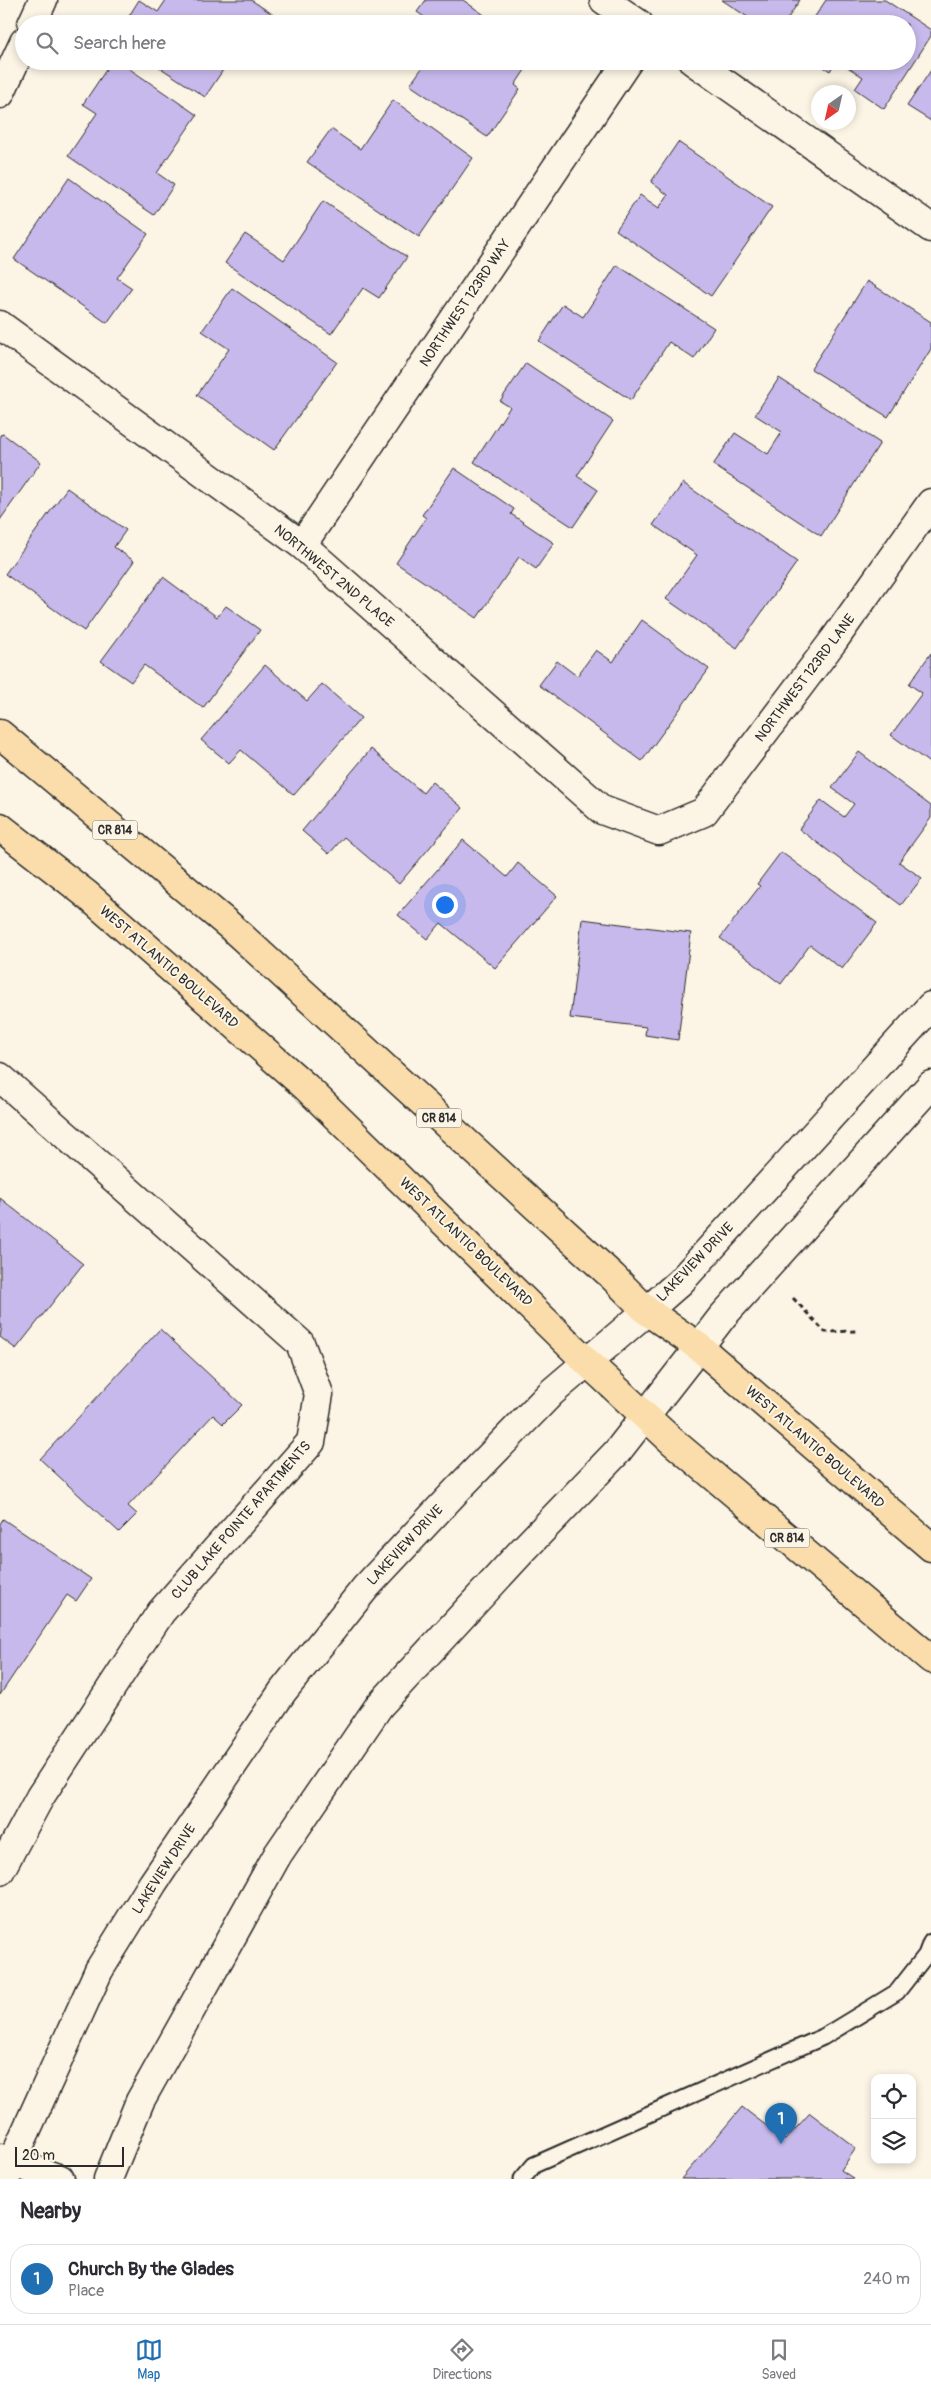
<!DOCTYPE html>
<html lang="en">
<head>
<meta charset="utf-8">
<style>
	body { margin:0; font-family:Pangolin,sans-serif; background:#f2f2f3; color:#2b2b33 }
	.controls { position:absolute; right:15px; bottom:15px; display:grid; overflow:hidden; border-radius:10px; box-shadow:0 2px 8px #0003 }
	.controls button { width:45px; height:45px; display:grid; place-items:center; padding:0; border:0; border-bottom:1px solid #e1e1e2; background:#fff; color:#2b2b33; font:25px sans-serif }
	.compass { position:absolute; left:811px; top:85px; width:45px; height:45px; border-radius:50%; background:#fff; box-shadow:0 2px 8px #0003; rotate:214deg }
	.scale { position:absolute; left:15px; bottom:12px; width:109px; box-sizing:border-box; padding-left:5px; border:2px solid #2b2b2b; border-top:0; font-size:14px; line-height:18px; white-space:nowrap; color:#2b2b2b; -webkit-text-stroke:4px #fcf5e5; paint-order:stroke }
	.you { position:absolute; left:444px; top:904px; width:18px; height:18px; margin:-12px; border:4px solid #fff; border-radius:50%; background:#1a73e8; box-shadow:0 0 0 8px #1a73e833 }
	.badge { display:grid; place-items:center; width:32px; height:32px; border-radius:50%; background:#1f6fb2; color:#fff; font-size:16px; font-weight:700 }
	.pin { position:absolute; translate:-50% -41px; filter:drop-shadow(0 1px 2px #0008) }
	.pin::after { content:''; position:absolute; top:26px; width:18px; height:15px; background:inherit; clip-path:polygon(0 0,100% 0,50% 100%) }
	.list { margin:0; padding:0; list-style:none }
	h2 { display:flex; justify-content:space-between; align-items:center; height:65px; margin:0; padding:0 20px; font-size:21px }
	h2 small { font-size:16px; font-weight:400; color:#7c7c81 }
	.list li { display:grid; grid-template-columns:32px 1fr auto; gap:15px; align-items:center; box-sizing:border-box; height:70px; margin:0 10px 10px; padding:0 10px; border:1px solid #e1e1e2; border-radius:20px }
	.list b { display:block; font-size:19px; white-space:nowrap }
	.list p { margin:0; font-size:16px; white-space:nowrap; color:#7c7c81 }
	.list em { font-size:16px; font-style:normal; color:#7c7c81 }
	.icon { flex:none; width:28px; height:28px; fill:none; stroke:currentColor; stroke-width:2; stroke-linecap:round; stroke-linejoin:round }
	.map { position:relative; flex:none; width:931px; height:2179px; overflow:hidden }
	.search { position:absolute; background:#fff; box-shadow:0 2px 8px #0003; left:15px; right:15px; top:15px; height:55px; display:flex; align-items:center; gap:12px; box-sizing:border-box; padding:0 18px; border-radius:28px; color:#7c7c81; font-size:19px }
	.sheet { height:145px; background:#fff }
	nav { display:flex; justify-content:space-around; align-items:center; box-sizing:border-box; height:70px; border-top:1px solid #e1e1e2; background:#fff; font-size:14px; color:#7c7c81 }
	nav a { display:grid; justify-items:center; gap:2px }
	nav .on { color:#1f6fb2 }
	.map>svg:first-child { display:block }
</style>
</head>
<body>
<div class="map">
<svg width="931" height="2179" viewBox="0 0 931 2179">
	<rect width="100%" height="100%" fill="#fcf5e5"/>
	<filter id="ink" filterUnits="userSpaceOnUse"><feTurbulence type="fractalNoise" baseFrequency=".02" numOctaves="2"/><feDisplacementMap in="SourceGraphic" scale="10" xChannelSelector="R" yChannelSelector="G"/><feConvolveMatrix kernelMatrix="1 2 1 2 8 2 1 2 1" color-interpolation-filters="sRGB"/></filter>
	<g filter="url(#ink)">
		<!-- building -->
		<g fill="#c7b9eb" stroke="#2b2b2b">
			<polygon points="139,0 158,12 166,0 251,0 286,23 124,24"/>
			<polygon points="426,0 463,0 497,24 434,24 417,12"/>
			<polygon points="722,0 800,0 784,24 758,24"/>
			<polygon points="826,0 885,0 931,30 931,36 884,109 855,89 863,77 838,61 907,61 907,24 810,24"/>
			<polygon points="112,61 118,61 197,115 157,173 174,185 154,215 68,156 97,113 83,104"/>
			<polygon points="150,61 229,61 205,97"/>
			<polygon points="427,61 531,61 515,85 520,89 487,137 410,85"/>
			<polygon points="814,61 836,61 830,71"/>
			<polygon points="931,70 931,121 907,106"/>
			<polygon points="393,100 473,158 419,237 307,162 331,129 360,149"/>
			<polygon points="678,142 772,207 711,296 616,230 640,195 659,208 668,195 651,182"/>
			<polygon points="69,178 148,234 117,278 132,288 107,323 14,259"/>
			<polygon points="323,201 407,257 379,298 363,288 331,334 225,263 245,234 284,260"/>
			<polygon points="617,265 714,328 694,359 669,342 631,400 539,341 563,304 583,317"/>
			<polygon points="867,281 931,322 931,349 888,417 811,369"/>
			<polygon points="232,288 337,362 274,450 197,395 229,349 202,331"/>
			<polygon points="526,363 613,421 577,476 598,490 573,527 474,462 510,407 500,401"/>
			<polygon points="779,378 880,443 821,536 713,465 735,433 768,454 782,432 755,415"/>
			<polygon points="3,434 41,462 0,520 0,435"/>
			<polygon points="454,468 514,509 511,514 554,543 536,569 519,557 477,618 396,563 426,518 422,515"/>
			<polygon points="683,483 797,562 737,648 666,599 697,555 653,525"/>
			<polygon points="67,488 126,530 114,547 134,561 84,631 5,574"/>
			<polygon points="163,577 217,617 226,606 260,630 203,708 144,665 131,682 101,661"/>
			<polygon points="642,620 709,669 642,761 539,685 557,661 577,676 596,650 613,662"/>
			<polygon points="931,653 931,764 891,735 922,693 909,684"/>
			<polygon points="265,665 307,701 322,684 361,718 294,795 241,750 229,763 201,740"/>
			<polygon points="371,749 423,793 432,782 463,808 399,884 344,837 329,854 302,831"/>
			<polygon points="859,752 931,806 931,818 899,862 922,878 901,905 799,829 821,800 844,817 854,804 832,788"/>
			<polygon points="463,840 507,877 518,863 557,896 495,968 441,923 427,939 398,915"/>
			<polygon points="781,852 877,923 842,969 810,945 781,984 720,938 760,886 757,884"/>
			<polygon points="582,919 691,933 678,1040 645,1035 646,1027 570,1018"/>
			<polygon points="0,1198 83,1264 16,1349 0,1337 2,1325 0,1324"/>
			<polygon points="160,1329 242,1405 223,1424 213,1415 128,1506 137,1514 119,1532 40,1459"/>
			<polygon points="3,1519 91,1579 76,1601 67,1595 0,1695 0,1524"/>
			<polygon points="742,2107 785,2140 810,2113 856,2148 841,2170 854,2179 681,2179"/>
		</g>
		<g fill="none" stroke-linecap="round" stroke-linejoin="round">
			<defs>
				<polyline id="service" points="522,2179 534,2165 823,2037 897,1992 926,1955 931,1942"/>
				<g id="minor">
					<polyline points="604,0 639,24"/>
					<polyline points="32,24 43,0"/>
					<polyline points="693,61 931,228"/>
					<polyline points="0,94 24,42"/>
					<polyline points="0,325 302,545 602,810 659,831 704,812 834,640 931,503"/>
					<polyline points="302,545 628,61"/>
					<polyline points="0,1077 300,1343 319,1394 311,1442 161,1612 40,1797 0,1871"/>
					<polyline points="647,1311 680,1282 931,1006"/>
					<polyline points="699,1347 722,1317 931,1085"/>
					<polyline points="0,2158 60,2179"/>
				</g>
				<g id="tertiary">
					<polyline points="6,2179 12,2162 99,1970 153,1883 283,1691 366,1587 457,1490 552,1392 647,1311"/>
					<polyline points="108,2179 140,2101 278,1854 379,1706 522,1551 617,1452 699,1347"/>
				</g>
				<g id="primary">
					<polyline points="0,734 230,926 612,1276 647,1311 699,1347 931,1547"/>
					<polyline points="0,827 86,894 306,1087 587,1362 672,1441 931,1659"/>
				</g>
			</defs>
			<!-- service casing -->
			<use href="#service" stroke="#2b2b2b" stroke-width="19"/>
			<!-- minor casing -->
			<use href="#minor" stroke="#2b2b2b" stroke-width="31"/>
			<!-- tertiary casing -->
			<use href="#tertiary" stroke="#2b2b2b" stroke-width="31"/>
			<!-- primary casing -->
			<use href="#primary" stroke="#2b2b2b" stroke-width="31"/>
			<!-- path -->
			<polyline stroke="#2b2b2b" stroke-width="3" stroke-dasharray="5 4" stroke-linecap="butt" points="793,1298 825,1332 858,1331"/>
			<!-- service -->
			<use href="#service" stroke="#fcf5e5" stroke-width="15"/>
			<!-- minor -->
			<use href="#minor" stroke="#fcf5e5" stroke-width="28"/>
			<!-- tertiary -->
			<use href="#tertiary" stroke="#fcf5e5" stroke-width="28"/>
			<!-- primary -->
			<use href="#primary" stroke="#fbddab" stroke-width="28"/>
		</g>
	</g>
	<g text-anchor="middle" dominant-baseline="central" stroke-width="4" stroke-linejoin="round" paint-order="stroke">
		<!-- shield labels -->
		<g fill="#fcf5e5" stroke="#6a6863" stroke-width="1">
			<rect x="92.5" y="820.5" width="45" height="19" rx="4"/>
			<rect x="416.5" y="1108.5" width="45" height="19" rx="4"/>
			<rect x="764.5" y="1528.5" width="45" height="19" rx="4"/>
		</g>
		<g font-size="12" font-weight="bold" fill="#2b2b2b">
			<text x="115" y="830">CR 814</text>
			<text x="439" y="1118">CR 814</text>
			<text x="787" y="1538">CR 814</text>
		</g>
		<!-- street labels -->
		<g font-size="14" fill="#2b2b2b" stroke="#fcf5e5">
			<text transform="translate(465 303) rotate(-56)">NORTHWEST 123RD WAY</text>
			<text transform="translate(334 576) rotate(40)">NORTHWEST 2ND PLACE</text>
			<text transform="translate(805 678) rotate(-53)">NORTHWEST 123RD LANE</text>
			<text transform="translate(169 967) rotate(41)">WEST ATLANTIC BOULEVARD</text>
			<text transform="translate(466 1242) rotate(44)">WEST ATLANTIC BOULEVARD</text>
			<text transform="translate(695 1262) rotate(-46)">LAKEVIEW DRIVE</text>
			<text transform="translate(815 1447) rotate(41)">WEST ATLANTIC BOULEVARD</text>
			<text transform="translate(241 1520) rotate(-49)">CLUB LAKE POINTE APARTMENTS</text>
			<text transform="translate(405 1545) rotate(-47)">LAKEVIEW DRIVE</text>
			<text transform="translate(164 1869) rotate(-57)">LAKEVIEW DRIVE</text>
		</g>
	</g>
</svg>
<div class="controls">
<button><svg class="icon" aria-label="locate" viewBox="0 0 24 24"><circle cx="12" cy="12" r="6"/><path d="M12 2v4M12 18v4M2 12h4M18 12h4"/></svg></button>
<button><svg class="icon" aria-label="layers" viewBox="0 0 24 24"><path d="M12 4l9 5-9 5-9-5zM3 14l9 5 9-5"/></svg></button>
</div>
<svg class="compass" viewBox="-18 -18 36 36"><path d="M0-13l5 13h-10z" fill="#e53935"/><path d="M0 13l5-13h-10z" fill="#7c7c81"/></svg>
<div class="scale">20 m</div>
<div class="you"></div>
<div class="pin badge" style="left:781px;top:2144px">1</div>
<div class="search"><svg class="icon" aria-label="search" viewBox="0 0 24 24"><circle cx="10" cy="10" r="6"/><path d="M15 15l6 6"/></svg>Search here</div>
</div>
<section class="sheet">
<h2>Nearby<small></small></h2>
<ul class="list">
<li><span class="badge">1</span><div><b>Church By the Glades</b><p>Place</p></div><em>240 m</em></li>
</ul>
</section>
<nav>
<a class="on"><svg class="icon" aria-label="map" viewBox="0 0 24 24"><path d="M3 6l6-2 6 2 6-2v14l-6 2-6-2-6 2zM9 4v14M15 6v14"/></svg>Map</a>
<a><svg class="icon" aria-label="directions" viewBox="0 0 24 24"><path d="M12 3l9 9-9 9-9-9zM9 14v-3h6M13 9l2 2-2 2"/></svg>Directions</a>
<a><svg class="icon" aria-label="saved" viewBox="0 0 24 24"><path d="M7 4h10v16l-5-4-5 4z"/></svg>Saved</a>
</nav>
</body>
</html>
